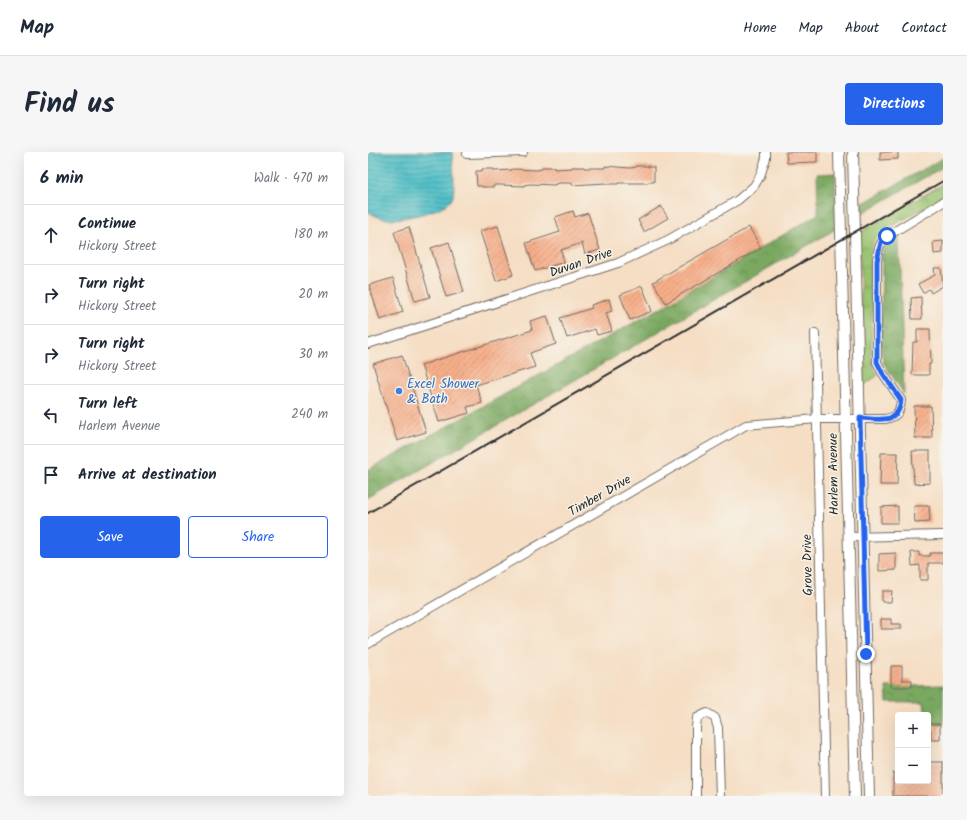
<!DOCTYPE html>
<html lang="en">
<head>
<meta charset="utf-8">
<style>
	body { margin:0; font-family:Kalam,sans-serif; background:#f6f6f7; color:#1f2937 }
	.controls { position:absolute; right:12px; bottom:12px; display:grid; overflow:hidden; border-radius:4px; box-shadow:0 4px 16px #0002 }
	.controls button { width:36px; height:36px; display:grid; place-items:center; padding:0; border:0; border-bottom:1px solid #e0e1e3; background:#fff; color:#1f2937; font:20px sans-serif }
	.stop { position:absolute; width:12px; height:12px; margin:-9px; border:3px solid #2563eb; border-radius:50%; background:#fff }
	.stop.end { background:#2563eb; border-color:#fff; box-shadow:0 1px 4px #0008 }
	.list { margin:0; padding:0; list-style:none }
	h2 { display:flex; justify-content:space-between; align-items:center; height:52px; margin:0; padding:0 16px; font-size:17px }
	h2 small { font-size:13px; font-weight:400; color:#747a83 }
	.list li { display:grid; grid-template-columns:26px 1fr auto; gap:12px; align-items:center; box-sizing:border-box; height:60px; padding:0 16px; border-top:1px solid #e0e1e3 }
	.list b { display:block; font-size:15px; white-space:nowrap }
	.list p { margin:0; font-size:13px; white-space:nowrap; color:#747a83 }
	.list em { font-size:13px; font-style:normal; color:#747a83 }
	.actions { display:flex; gap:8px; padding:12px 16px }
	.actions a { flex:1; padding:9px 0; border:1px solid #2563eb; border-radius:4px; text-align:center; font-size:14px; color:#2563eb }
	.actions .main { background:#2563eb; color:#fff }
	.icon { flex:none; width:22px; height:22px; fill:none; stroke:currentColor; stroke-width:2; stroke-linecap:round; stroke-linejoin:round }
	.map { position:relative; flex:none; width:575px; height:644px; overflow:hidden; border-radius:4px }
	header { display:flex; align-items:center; gap:24px; box-sizing:border-box; height:56px; padding:0 20px; background:#fff; border-bottom:1px solid #e0e1e3 }
	header strong { font-size:19px }
	nav { display:flex; gap:22px; margin-inline-start:auto; font-size:14px }
	.intro { display:flex; align-items:center; justify-content:space-between; box-sizing:border-box; height:96px; padding:0 24px }
	h1 { margin:0; font-size:28px }
	.button { padding:10px 18px; border-radius:4px; background:#2563eb; color:#fff; font-size:14px; font-weight:700 }
	main { display:flex; gap:24px; padding:0 24px }
	aside { flex:1; background:#fff; border-radius:4px; box-shadow:0 4px 16px #0002 }
	.map>svg:first-child { display:block }
</style>
</head>
<body>
<header>
<strong>Map</strong>
<nav><a>Home</a><a>Map</a><a>About</a><a>Contact</a></nav>
</header>
<div class="intro"><h1>Find us</h1><a class="button">Directions</a></div>
<main>
<aside>
<h2>6 min<small>Walk · 470 m</small></h2>
<ul class="list">
<li><svg class="icon" aria-label="ahead" viewBox="0 0 24 24"><path d="M12 20V5M6 11l6-6 6 6"/></svg><div><b>Continue</b><p>Hickory Street</p></div><em>180 m</em></li>
<li><svg class="icon" aria-label="right" viewBox="0 0 24 24"><path d="M7 20v-9h11M14 6l5 5-5 5"/></svg><div><b>Turn right</b><p>Hickory Street</p></div><em>20 m</em></li>
<li><svg class="icon" aria-label="right" viewBox="0 0 24 24"><path d="M7 20v-9h11M14 6l5 5-5 5"/></svg><div><b>Turn right</b><p>Hickory Street</p></div><em>30 m</em></li>
<li><svg class="icon" aria-label="left" viewBox="0 0 24 24"><path d="M17 20v-9H6M10 6l-5 5 5 5"/></svg><div><b>Turn left</b><p>Harlem Avenue</p></div><em>240 m</em></li>
<li><svg class="icon" aria-label="arrive" viewBox="0 0 24 24"><path d="M6 21V4h12l-3 4 3 4H6"/></svg><div><b>Arrive at destination</b></div></li>
</ul>
<div class="actions"><a class="main">Save</a><a>Share</a></div>
</aside>
<div class="map">
<svg width="575" height="644" viewBox="0 0 575 644">
	<defs>
		<pattern id="grass-tufts" width="24" height="20" patternUnits="userSpaceOnUse"><rect width="24" height="20" fill="#99c26e"/><path d="M3 7l-1-3M5 7V3M7 7l1-3M15 17l-1-3M17 17v-4M19 17l1-3" fill="none" stroke="#7d9e5b"/></pattern>
		<pattern id="forest-crowns" width="20" height="18" patternUnits="userSpaceOnUse"><rect width="20" height="18" fill="#7aa861"/><path d="M2 6a3 3 0 1 1 6 0M12 15a3 3 0 1 1 6 0" fill="none" stroke="#648950"/></pattern>
		<pattern id="water-rules" width="6" height="5" patternUnits="userSpaceOnUse"><rect width="6" height="5" fill="#51bfc7"/><path d="M0 2.5h6" fill="none" stroke="#439ba2"/></pattern>
		<pattern id="building-hatch" width="6" height="6" patternUnits="userSpaceOnUse"><rect width="6" height="6" fill="#f7af8a"/><path d="M-1 1l2-2M0 6l6-6M5 7l2-2" fill="none" stroke="#c88f71"/></pattern>
	</defs>
	<rect width="100%" height="100%" fill="#f7f3e8"/>
	<filter id="ink" filterUnits="userSpaceOnUse"><feTurbulence type="fractalNoise" baseFrequency=".025" numOctaves="2"/><feDisplacementMap in="SourceGraphic" scale="8" xChannelSelector="R" yChannelSelector="G"/><feConvolveMatrix kernelMatrix="1 2 1 2 8 2 1 2 1" color-interpolation-filters="sRGB"/></filter>
	<filter id="wash" filterUnits="userSpaceOnUse"><feTurbulence type="fractalNoise" baseFrequency=".012" numOctaves="4" result="noise"/><feDisplacementMap in="SourceGraphic" scale="16" xChannelSelector="R" yChannelSelector="G"/><feGaussianBlur stdDeviation="0.9" result="paint"/><feColorMatrix in="noise" values="0 0 0 0 0 0 0 0 0 0 0 0 0 0 0 0 0 1.4 0 .05"/><feComposite in="paint" operator="in"/></filter>
	<g filter="url(#wash)">
		<rect width="100%" height="100%" fill="#f5dec4"/>
		<!-- grass -->
		<polygon fill="url(#grass-tufts)" stroke="#62764c" points="575,32 575,45 515,79 505,90 502,103 504,158 503,205 506,216 510,223 495,234 491,81"/>
		<!-- forest -->
		<g fill="url(#forest-crowns)" stroke="#526a46">
			<polygon points="575,6 575,15 491,63 490,54"/>
			<polygon points="467,21 468,77 0,348 0,318 303,150 450,62 449,22"/>
			<polygon points="531,84 536,242 515,210 513,192 514,103 516,94"/>
			<polygon points="575,533 575,572 560,573 560,563 557,563 556,550 519,550 518,535"/>
		</g>
		<!-- water -->
		<path fill="url(#water-rules)" stroke="#3e7579" d="M0,0H84C85,11 88,38 84,47C77,59 33,68 20,67C12,66 6,64 0,59Z"/>
		<g id="blocks">
			<!-- building -->
			<g fill="url(#building-hatch)">
				<polygon points="418,0 449,0 449,10 419,11"/>
				<polygon points="512,0 530,0 530,7 512,8"/>
				<polygon points="237,14 262,16 268,15 268,14 280,14 280,15 286,15 286,30 280,30 280,31 250,31 250,32 238,32 238,31 204,33 204,31 192,31 187,32 187,33 162,32 156,33 156,34 132,33 126,33 126,35 114,35 114,34 109,34 108,19 114,19 114,17 126,17 126,19 144,18 144,17 169,18 174,17 174,15 186,15 186,17 204,16 204,15 216,15 216,16 237,16"/>
				<polygon points="293,54 300,66 276,80 270,68"/>
				<polygon points="205,59 207,65 220,61 232,98 217,102 214,91 193,98 196,110 167,119 158,91 192,80 187,65"/>
				<polygon points="130,74 145,123 128,129 112,79"/>
				<polygon points="41,75 62,145 47,149 26,80"/>
				<polygon points="381,75 393,96 298,151 285,130"/>
				<polygon points="575,89 575,101 566,102 565,90"/>
				<polygon points="81,90 96,140 78,145 63,96"/>
				<polygon points="566,116 573,116 575,134 563,141 561,137 555,141 550,132 567,123"/>
				<polygon points="25,126 35,160 12,168 1,133"/>
				<polygon points="274,134 284,159 262,168 252,143"/>
				<polygon points="553,145 554,167 544,167 543,146"/>
				<polygon points="241,147 244,159 238,161 244,179 229,183 227,177 199,186 192,166 224,156 223,153"/>
				<polygon points="179,164 188,192 162,201 167,215 108,233 114,251 99,255 101,261 71,270 53,213 164,178 162,169"/>
				<polygon points="549,177 562,177 563,212 561,212 561,223 544,223 545,190 549,190"/>
				<polygon points="34,203 58,280 29,289 5,212"/>
				<polygon points="546,254 563,254 564,286 547,286"/>
				<polygon points="544,299 562,299 562,331 546,332"/>
				<polygon points="513,301 530,301 529,333 512,333"/>
				<polygon points="530,354 530,371 513,371 513,355"/>
				<polygon points="546,354 561,354 562,370 547,371"/>
				<polygon points="543,400 551,400 551,404 562,404 562,401 575,401 575,411 560,411 560,428 552,428 552,413 544,414"/>
				<polygon points="528,401 528,418 511,419 511,402"/>
				<polygon points="514,439 524,439 523,450 514,450"/>
				<polygon points="513,467 523,467 523,472 533,472 533,477 513,477"/>
				<polygon points="523,514 534,514 534,528 544,528 544,535 523,535"/>
				<polygon points="560,572 572,572 572,588 563,588 563,578 560,578"/>
				<polygon points="560,610 575,610 575,644 525,644 525,621 530,621 530,629 560,629"/>
			</g>
		</g>
	</g>
	<g filter="url(#ink)">
		<use href="#blocks" fill-opacity="0" stroke="#726a61" stroke-width="1"/>
		<g fill="none" stroke-linecap="round" stroke-linejoin="round">
			<defs>
				<g id="minor">
					<polyline points="99,2 155,0"/>
					<polyline points="447,181 457,644"/>
					<polyline points="0,192 250,111 300,88 370,48 386,34 392,24 398,6 398,0"/>
					<polyline points="480,385 575,383"/>
					<path d="M0,492L378,273L449,267H517C529,265 532,260 533,248L514,220L509,210V109C510,98 511,91 519,84L575,50"/>
					<polyline points="328,644 328,575 329,566 339,561 347,566 350,576 352,644"/>
				</g>
				<g id="major">
					<polyline points="471,0 487,644"/>
					<polyline points="485,0 501,644"/>
				</g>
			</defs>
			<!-- minor casing -->
			<use href="#minor" stroke="#726a61" stroke-width="10"/>
			<!-- major casing -->
			<use href="#major" stroke="#726a61" stroke-width="12"/>
			<!-- minor -->
			<use href="#minor" stroke="#fff" stroke-width="8"/>
			<!-- major -->
			<use href="#major" stroke="#fff" stroke-width="10"/>
			<!-- rail -->
			<polyline stroke="#2b2b2b" stroke-width="2" points="0,361 575,29"/>
		</g>
	</g>
	<g fill="none" stroke-linecap="round" stroke-linejoin="round" filter="url(#ink)">
		<!-- route -->
		<path stroke="#2563eb" stroke-width="5" d="M498,502L492,266C511,267 531,273 533,248L514,220L509,210V109L513,90L519,84"/>
	</g>
	<!-- markers -->
	<circle fill="#3f7fe0" stroke="#f7f3e8" stroke-width="1.5" cx="31" cy="239" r="4"/>
	<g text-anchor="middle" dominant-baseline="central" stroke-width="3" stroke-linejoin="round" paint-order="stroke">
		<!-- street labels -->
		<g font-size="13" fill="#2b2b2b" stroke="#f7f3e8">
			<text transform="translate(213 111) rotate(-19)">Duvan Drive</text>
			<text transform="translate(466 322) rotate(-91)">Harlem Avenue</text>
			<text transform="translate(232 344) rotate(-30)">Timber Drive</text>
			<text transform="translate(440 413) rotate(-91)">Grove Drive</text>
		</g>
		<!-- shop labels -->
		<g font-size="13" fill="#366cbe" stroke="#f7f3e8" text-anchor="start">
			<text x="39" y="232">Excel Shower<tspan x="39" dy="15">&amp; Bath</tspan></text>
		</g>
	</g>
</svg>
<div class="controls">
<button>+</button>
<button>−</button>
</div>
<div class="stop" style="left:519px;top:84px"></div>
<div class="stop end" style="left:498px;top:502px"></div>
</div>
</main>
</body>
</html>
